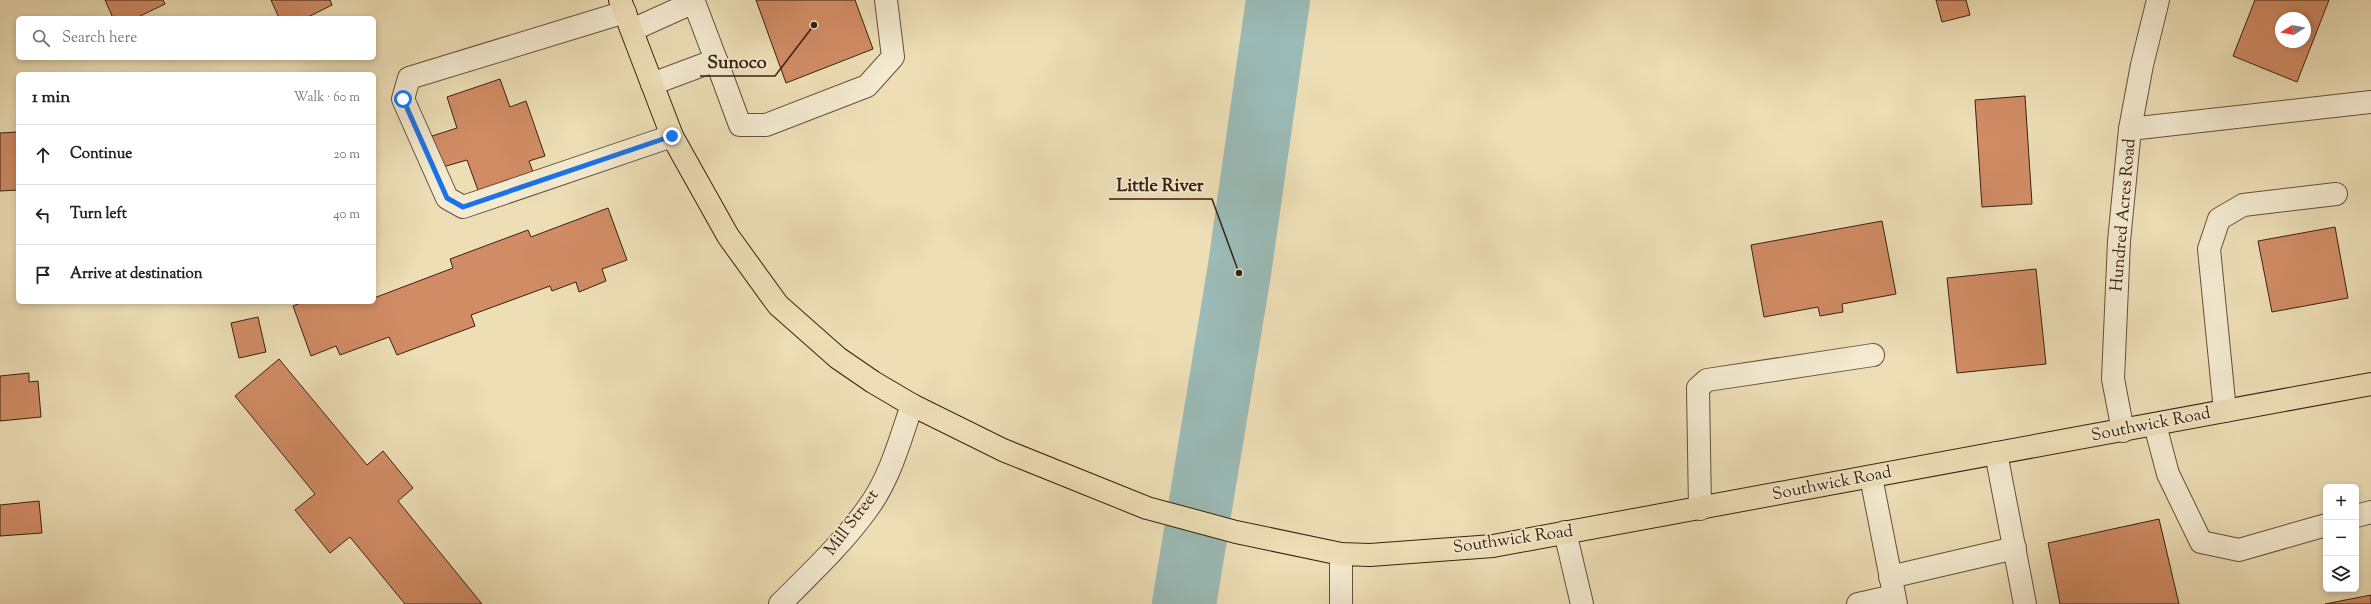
<!DOCTYPE html>
<html lang="en">
<head>
<meta charset="utf-8">
<style>
	body { margin:0; font-family:"Sorts Mill Goudy",serif; background:#f6f6f6; color:#222 }
	.controls { position:absolute; right:12px; bottom:12px; display:grid; overflow:hidden; border-radius:6px; box-shadow:0 2px 6px #0003 }
	.controls button { width:36px; height:36px; display:grid; place-items:center; padding:0; border:0; border-bottom:1px solid #e0e0e0; background:#fff; color:#222; font:20px sans-serif }
	.compass { position:absolute; left:2275px; top:12px; width:36px; height:36px; border-radius:50%; background:#fff; box-shadow:0 2px 6px #0003; rotate:259deg }
	.stop { position:absolute; width:12px; height:12px; margin:-9px; border:3px solid #1a73e8; border-radius:50%; background:#fff }
	.stop.end { background:#1a73e8; border-color:#fff; box-shadow:0 1px 4px #0008 }
	.list { margin:0; padding:0; list-style:none }
	h2 { display:flex; justify-content:space-between; align-items:center; height:52px; margin:0; padding:0 16px; font-size:17px }
	h2 small { font-size:13px; font-weight:400; color:#767676 }
	.list li { display:grid; grid-template-columns:26px 1fr auto; gap:12px; align-items:center; box-sizing:border-box; height:60px; padding:0 16px; border-top:1px solid #e0e0e0 }
	.list b { display:block; font-size:15px; white-space:nowrap }
	.list em { font-size:13px; font-style:normal; color:#767676 }
	.icon { flex:none; width:22px; height:22px; fill:none; stroke:currentColor; stroke-width:2; stroke-linecap:round; stroke-linejoin:round }
	.map { position:relative; flex:none; width:2371px; height:604px; overflow:hidden }
	.search { position:absolute; background:#fff; box-shadow:0 2px 6px #0003; left:16px; top:16px; width:360px; height:44px; display:flex; align-items:center; gap:10px; box-sizing:border-box; padding:0 14px; border-radius:6px; color:#767676; font-size:15px }
	.panel { position:absolute; background:#fff; box-shadow:0 2px 6px #0003; left:16px; top:72px; width:360px; height:232px; border-radius:6px }
	.map>svg:first-child { display:block }
</style>
</head>
<body>
<div class="map">
<svg width="2371" height="604" viewBox="0 0 2371 604">
	<rect width="100%" height="100%" fill="#eddeb6"/>
	<filter id="stains"><feTurbulence type="fractalNoise" baseFrequency=".005" numOctaves="4"/><feColorMatrix values="0 0 0 0 .2 0 0 0 0 .09 0 0 0 0 .02 0 0 0 .5 -.17"/></filter>
	<radialGradient id="worn" r=".72"><stop offset=".6" stop-color="#630" stop-opacity="0"/><stop offset="1" stop-color="#630" stop-opacity=".3"/></radialGradient>
	<g fill="none" stroke-linecap="round" stroke-linejoin="round">
		<!-- river -->
		<polyline stroke="#9bbbb7" stroke-width="64" points="1184,604 1239,273 1278,0"/>
	</g>
	<!-- building -->
	<g fill="#d18c65" stroke="#392111" fill-rule="evenodd">
		<polygon points="105,0 163,0 165,4 136,18 113,18"/>
		<polygon points="271,0 330,0 332,5 306,18 279,18"/>
		<polygon points="756,0 855,0 873,49 786,83"/>
		<polygon points="1936,0 1966,0 1970,15 1942,22"/>
		<path d="M2255,0H2329L2297,82L2233,56ZM2281,18H2305V42H2281Z"/>
		<polygon points="500,79 510,107 526,101 545,156 529,161 534,175 479,193 467,160 443,167 432,136 457,128 447,97"/>
		<polygon points="2025,96 2032,204 1982,207 1975,100"/>
		<polygon points="18,132 18,190 0,191 0,133"/>
		<polygon points="608,208 627,260 602,269 606,281 579,292 576,282 552,291 550,286 471,315 475,326 397,355 389,337 340,355 336,346 311,356 293,306 303,302 374,302 374,298 453,268 450,259 528,230 531,237"/>
		<polygon points="1882,221 1896,294 1842,304 1843,312 1820,316 1818,307 1764,317 1751,245"/>
		<polygon points="2335,227 2348,298 2272,312 2258,241"/>
		<polygon points="2036,269 2046,364 1957,373 1947,278"/>
		<polygon points="258,317 266,352 239,358 231,323"/>
		<polygon points="279,359 367,465 383,451 413,488 398,501 482,604 405,604 350,537 330,553 295,510 315,494 235,396"/>
		<polygon points="29,373 29,382 38,381 41,417 0,421 0,376"/>
		<polygon points="39,501 42,533 0,536 0,505"/>
		<polygon points="2159,519 2179,604 2060,604 2048,543"/>
		<polygon points="2371,595 2371,604 2325,604"/>
	</g>
	<g fill="none" stroke-linecap="round" stroke-linejoin="round">
		<defs>
			<g id="minor">
				<polyline points="694,2 716,60"/>
				<polyline points="625,12 409,78 403,99 447,198 463,207 672,136"/>
				<polyline points="632,30 694,2 693,0"/>
				<polyline points="652,84 716,60 740,125 766,125 867,86 893,57 886,0"/>
				<polyline points="2130,129 2371,102"/>
				<polyline points="2225,411 2209,249 2219,219 2243,205 2336,194"/>
				<polyline points="2155,425 2168,474 2201,542 2239,550 2326,525"/>
				<polyline points="2123,431 2113,379 2119,241 2130,129 2142,65 2158,0"/>
				<polyline points="1996,453 2025,604"/>
				<polyline points="1871,477 1896,604"/>
				<polyline points="1700,509 1698,388 1707,380 1873,355"/>
				<polyline points="2356,516 2371,512"/>
				<polyline points="1565,532 1582,604"/>
				<polyline points="1341,554 1341,604"/>
				<polyline points="1890,577 2015,548"/>
				<path d="M780,604C810,574 843,543 868,508C890,478 900,440 912,405"/>
				<polyline points="1858,604 1894,596"/>
			</g>
			<polyline id="highway" points="620,0 672,136 728,236 778,305 838,358 873,382 912,405 1003,450 1147,508 1236,532 1341,554 1370,555 1493,546 2371,384"/>
		</defs>
		<!-- minor casing -->
		<use href="#minor" stroke="#66503a" stroke-width="24"/>
		<!-- highway casing -->
		<use href="#highway" stroke="#392111" stroke-width="24"/>
		<!-- minor -->
		<use href="#minor" stroke="#f3ead0" stroke-width="22"/>
		<!-- highway -->
		<use href="#highway" stroke="#eddeb6" stroke-width="22"/>
	</g>
	<g fill="none" stroke-linecap="round" stroke-linejoin="round">
		<!-- route -->
		<polyline stroke="#1a73e8" stroke-width="5" points="403,99 447,198 463,207 672,136"/>
	</g>
	<g text-anchor="middle" dominant-baseline="central" stroke-width="3.5" stroke-linejoin="round" paint-order="stroke">
		<!-- street labels -->
		<g font-size="17" fill="#392111" stroke="#f3ead0">
			<text transform="translate(2124 215) rotate(-85)">Hundred Acres Road</text>
			<text transform="translate(2151 425) rotate(-11)">Southwick Road</text>
			<text transform="translate(1832 484) rotate(-11)">Southwick Road</text>
			<text transform="translate(852 523) rotate(-53)">Mill Street</text>
			<text transform="translate(1513 540) rotate(-8)">Southwick Road</text>
		</g>
	</g>
	<!-- callouts -->
	<path fill="none" stroke="#392111" stroke-width="1.5" d="M814 25L775 76H700M1239 273L1212 199H1109"/>
	<g fill="#392111" stroke="#f3ead0" stroke-width="1.5">
		<circle cx="814" cy="25" r="4"/>
		<circle cx="1239" cy="273" r="4"/>
	</g>
	<g font-size="18" text-anchor="middle" font-weight="bold" fill="#392111" stroke="#f3ead0" stroke-width="3.5" stroke-linejoin="round" paint-order="stroke">
		<text x="737" y="68">Sunoco</text>
		<text x="1160" y="191">Little River</text>
	</g>
	<rect width="100%" height="100%" filter="url(#stains)"/>
	<rect width="100%" height="100%" fill="url(#worn)"/>
</svg>
<div class="controls">
<button>+</button>
<button>−</button>
<button><svg class="icon" aria-label="layers" viewBox="0 0 24 24"><path d="M12 4l9 5-9 5-9-5zM3 14l9 5 9-5"/></svg></button>
</div>
<svg class="compass" viewBox="-18 -18 36 36"><path d="M0-13l5 13h-10z" fill="#e53935"/><path d="M0 13l5-13h-10z" fill="#767676"/></svg>
<div class="stop" style="left:403px;top:99px"></div>
<div class="stop end" style="left:672px;top:136px"></div>
<div class="search"><svg class="icon" aria-label="search" viewBox="0 0 24 24"><circle cx="10" cy="10" r="6"/><path d="M15 15l6 6"/></svg>Search here</div>
<section class="panel">
<h2>1 min<small>Walk · 60 m</small></h2>
<ul class="list">
<li><svg class="icon" aria-label="ahead" viewBox="0 0 24 24"><path d="M12 20V5M6 11l6-6 6 6"/></svg><div><b>Continue</b></div><em>20 m</em></li>
<li><svg class="icon" aria-label="left" viewBox="0 0 24 24"><path d="M17 20v-9H6M10 6l-5 5 5 5"/></svg><div><b>Turn left</b></div><em>40 m</em></li>
<li><svg class="icon" aria-label="arrive" viewBox="0 0 24 24"><path d="M6 21V4h12l-3 4 3 4H6"/></svg><div><b>Arrive at destination</b></div></li>
</ul>
</section>
</div>
</body>
</html>
